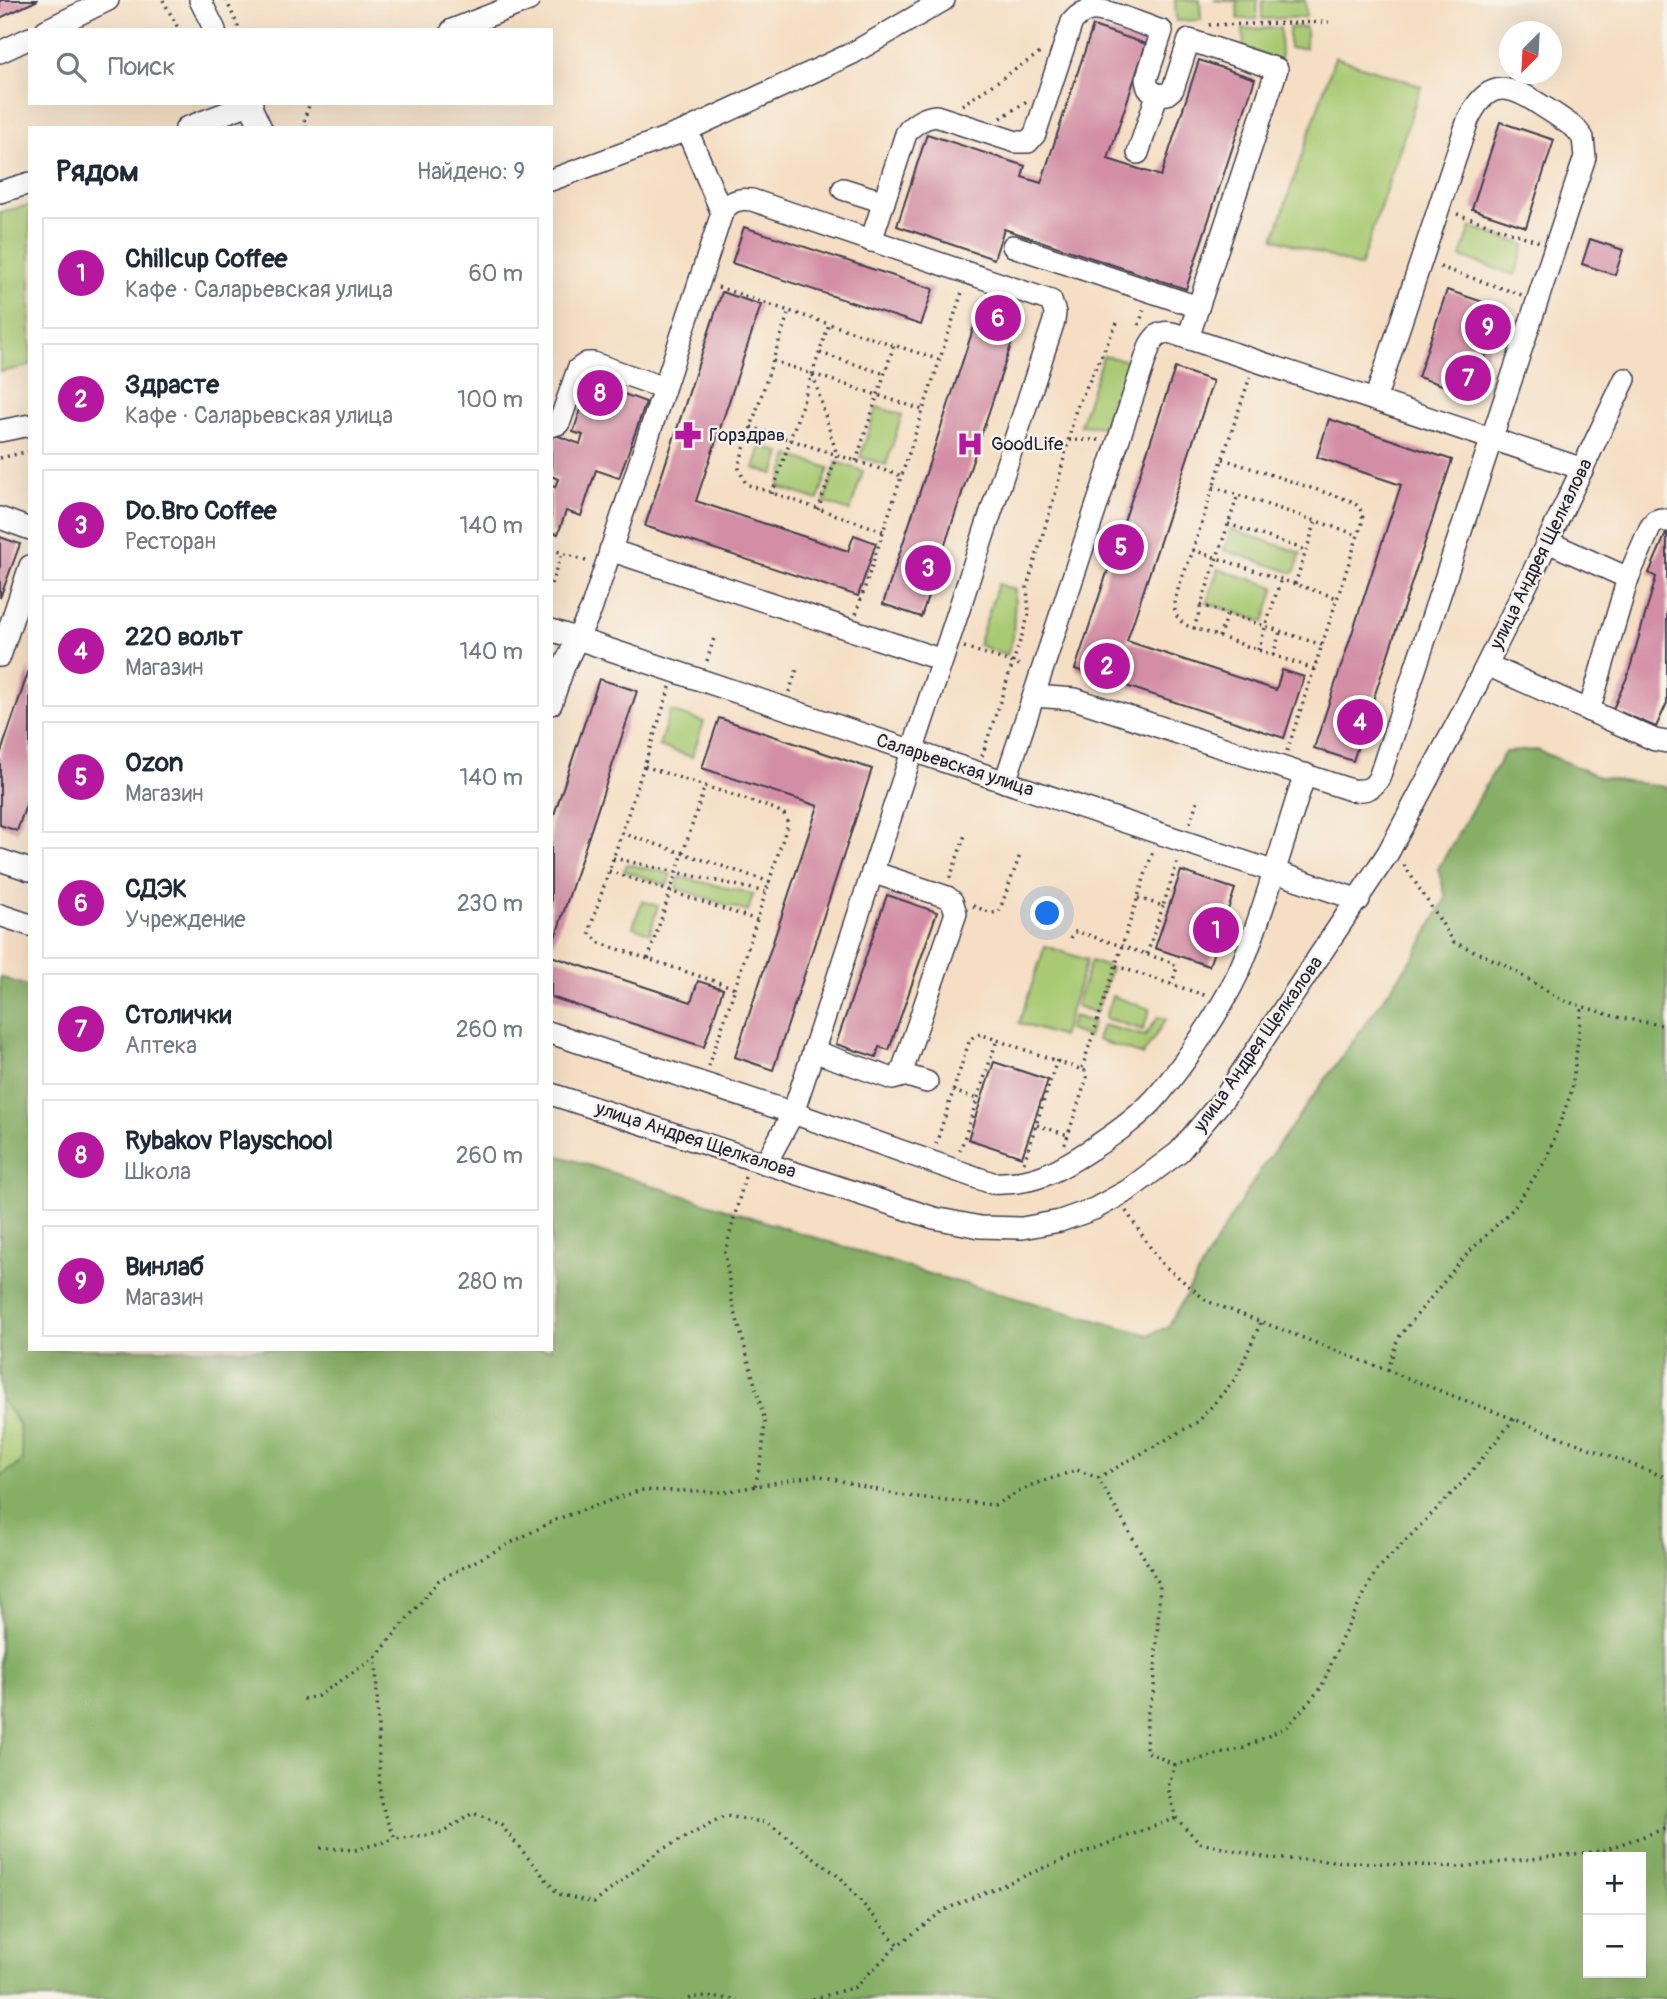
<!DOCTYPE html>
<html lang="ru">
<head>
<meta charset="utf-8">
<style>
	body { margin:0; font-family:Pangolin,sans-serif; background:#f2f2f3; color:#1f2937 }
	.controls { position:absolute; right:21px; bottom:21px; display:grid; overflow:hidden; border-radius:0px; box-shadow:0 7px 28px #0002 }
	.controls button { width:63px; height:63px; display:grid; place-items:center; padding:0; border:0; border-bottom:2px solid #e0e1e3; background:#fff; color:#1f2937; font:35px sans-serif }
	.compass { position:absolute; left:1499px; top:21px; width:63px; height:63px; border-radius:50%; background:#fff; box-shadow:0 7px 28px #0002; rotate:204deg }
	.you { position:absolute; left:1048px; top:914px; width:24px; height:24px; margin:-18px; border:5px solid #fff; border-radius:50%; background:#1a73e8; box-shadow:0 0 0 10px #1a73e833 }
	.badge { display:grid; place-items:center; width:46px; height:46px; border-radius:50%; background:#b5179e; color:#fff; font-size:23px; font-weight:700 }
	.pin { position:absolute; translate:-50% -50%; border:4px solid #fff; box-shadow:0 2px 7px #0006 }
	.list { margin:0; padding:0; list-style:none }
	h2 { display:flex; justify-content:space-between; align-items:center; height:91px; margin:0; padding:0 28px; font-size:30px }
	h2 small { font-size:23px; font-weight:400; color:#747a83 }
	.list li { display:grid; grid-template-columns:46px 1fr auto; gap:21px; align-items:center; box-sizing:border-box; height:112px; margin:0 14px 14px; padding:0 14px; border:2px solid #e0e1e3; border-radius:0px }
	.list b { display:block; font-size:26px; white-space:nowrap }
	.list p { margin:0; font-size:23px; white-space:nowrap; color:#747a83 }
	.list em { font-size:23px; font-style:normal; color:#747a83 }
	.icon { flex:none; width:38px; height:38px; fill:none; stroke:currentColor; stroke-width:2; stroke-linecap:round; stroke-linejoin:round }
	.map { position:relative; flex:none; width:1667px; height:1999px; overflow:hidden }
	.search { position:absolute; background:#fff; box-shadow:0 7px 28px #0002; left:28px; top:28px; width:525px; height:77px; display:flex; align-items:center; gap:18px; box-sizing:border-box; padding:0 24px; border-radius:0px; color:#747a83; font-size:26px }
	.panel { position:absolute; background:#fff; box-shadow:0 7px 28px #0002; left:28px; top:126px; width:525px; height:1225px; border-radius:0px }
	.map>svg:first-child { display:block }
</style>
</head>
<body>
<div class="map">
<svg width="1667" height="1999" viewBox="0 0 1667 1999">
	<rect width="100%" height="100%" fill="#f7f3e8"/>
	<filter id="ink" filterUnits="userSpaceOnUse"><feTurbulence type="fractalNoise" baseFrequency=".0143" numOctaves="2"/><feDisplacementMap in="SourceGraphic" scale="14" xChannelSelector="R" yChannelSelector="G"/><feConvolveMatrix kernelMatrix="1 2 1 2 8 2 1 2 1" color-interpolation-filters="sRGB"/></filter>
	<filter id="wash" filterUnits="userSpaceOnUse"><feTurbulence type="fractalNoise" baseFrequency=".00686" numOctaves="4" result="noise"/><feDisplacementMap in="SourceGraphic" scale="28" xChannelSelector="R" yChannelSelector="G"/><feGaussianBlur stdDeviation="1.57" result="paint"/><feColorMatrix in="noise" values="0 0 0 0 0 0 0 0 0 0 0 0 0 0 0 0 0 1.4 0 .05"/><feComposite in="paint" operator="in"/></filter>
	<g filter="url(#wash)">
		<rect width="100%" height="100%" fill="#f5dec3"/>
		<!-- green -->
		<g fill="#a9ca73" stroke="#667657" stroke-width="2">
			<polygon points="1175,0 1200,0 1201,20 1176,21"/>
			<polygon points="1213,0 1257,0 1257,19 1238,19 1237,1"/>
			<polygon points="1305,0 1306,17 1262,19 1262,1"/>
			<polygon points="1306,27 1306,48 1289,48 1289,28"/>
			<polygon points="1280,28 1281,63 1244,48 1243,29"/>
			<polygon points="1335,57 1421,86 1360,267 1274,238"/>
			<polygon points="30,205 30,366 0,372 0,212"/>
			<polygon points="1471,227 1525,245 1515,275 1461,257"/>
			<polygon points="1103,356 1130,361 1108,427 1080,425"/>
			<polygon points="877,407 902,415 886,465 860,457"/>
			<polygon points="761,446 781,453 774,474 754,468"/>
			<polygon points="789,455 829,468 818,500 779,487"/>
			<polygon points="837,462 863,471 850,511 824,502"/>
			<polygon points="1231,529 1301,553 1294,573 1224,550"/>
			<polygon points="1218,569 1275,587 1264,622 1207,603"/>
			<polygon points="998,584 1015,590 1013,638 1007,655 978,645"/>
			<polygon points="670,711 704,722 692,757 659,746"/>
			<polygon points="627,864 671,874 667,885 624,871"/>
			<polygon points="680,877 753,894 748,912 676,888"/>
			<polygon points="642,901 658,906 650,933 633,927"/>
			<polygon points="1045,946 1087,960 1062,1037 1019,1023"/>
			<polygon points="1091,961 1111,968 1096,1013 1076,1006"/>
			<polygon points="1112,996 1150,1009 1143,1030 1105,1018"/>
			<polygon points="1073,1016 1093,1022 1088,1037 1068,1030"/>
			<polygon points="1158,1017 1166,1019 1143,1055 1097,1040 1102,1025 1145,1036"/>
			<polygon points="0,1397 19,1424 23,1461 0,1477"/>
		</g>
		<!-- forest -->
		<path fill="#86ae65" stroke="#546850" stroke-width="2" fill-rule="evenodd" d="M1537,750L1600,777L1667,787V1999H0V1477L23,1461L19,1424L0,1397V977L30,987V1349H551V1153L926,1273L1149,1335L1168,1327L1217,1240L1263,1166L1417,952L1446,898L1438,869L1505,752ZM1588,1857H1641V1973H1588Z"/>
		<g id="blocks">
			<!-- building -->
			<g fill="#d38ea6">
				<polygon points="0,0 38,0 0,18"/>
				<polygon points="1093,26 1146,44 1108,159 1161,176 1199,60 1255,79 1186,289 1004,229 994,259 897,226 927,134 1025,166 1022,177 1041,183"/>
				<polygon points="1500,122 1554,140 1526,227 1472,209"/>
				<polygon points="744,227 933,289 921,325 732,263"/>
				<polygon points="1590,239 1623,250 1615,275 1582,264"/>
				<polygon points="1447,290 1501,308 1473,395 1418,377"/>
				<polygon points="722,292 761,305 696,501 848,551 854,535 876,543 858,596 645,526"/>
				<polygon points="981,305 1020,318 921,617 883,604"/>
				<polygon points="1175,368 1213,381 1127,641 1276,690 1282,670 1304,677 1284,738 1075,669"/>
				<polygon points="599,385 646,402 619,478 596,470 581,516 566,511 558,534 551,532 551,486 555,487 558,479 551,476 551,440 553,434 580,444 583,435 573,432 587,392 596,395"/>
				<polygon points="1329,419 1452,460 1353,761 1314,748 1401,485 1317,457"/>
				<polygon points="1667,531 1667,703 1656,727 1613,709 1628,675 1656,577 1649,573"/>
				<polygon points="0,537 20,544 0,598"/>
				<polygon points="30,667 30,793 17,831 0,825 0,755"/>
				<polygon points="599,679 637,691 551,950 551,824"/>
				<polygon points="719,718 872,769 773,1070 735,1057 818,806 702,768"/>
				<polygon points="1181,871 1235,889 1209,966 1155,948"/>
				<polygon points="887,895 937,912 889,1050 879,1047 876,1057 836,1044"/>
				<polygon points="551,956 691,1002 698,981 723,989 704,1047 551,997"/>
				<polygon points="994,1062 1048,1080 1022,1157 968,1139"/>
			</g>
		</g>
	</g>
	<g filter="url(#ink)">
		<use href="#blocks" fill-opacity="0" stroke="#423e4f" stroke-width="2"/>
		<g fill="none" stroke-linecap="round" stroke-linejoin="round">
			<defs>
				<g id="minor">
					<polyline points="200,0 215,30"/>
					<polyline points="46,30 108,0"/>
					<polyline points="452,30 529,0"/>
					<polyline points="0,52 30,38"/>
					<polyline points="249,103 261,128"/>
					<polyline points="186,128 252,103"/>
					<polyline points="687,130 722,213"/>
					<polyline points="1138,153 1157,95"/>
					<polyline points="551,180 687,130 853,53 944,0"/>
					<polyline points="843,189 884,202"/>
					<polyline points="0,192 30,183"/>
					<path d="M871,241L906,134C912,124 925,117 936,116L1016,142H1028L1035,134L1072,22C1077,16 1083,11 1091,10C1105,8 1146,26 1162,31L1146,80L1148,88L1157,95L1167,94L1173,89L1189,40L1277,69L1188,338"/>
					<polyline points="1013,246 1198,307"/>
					<polyline points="551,426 558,424 560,421 578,369 587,363 593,363 664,388"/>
					<polyline points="0,431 30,425"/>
					<polyline points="0,518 30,529"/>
					<polyline points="1548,542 1628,578 1650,528 1655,521 1661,519 1667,521"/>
					<polyline points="610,550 942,660"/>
					<polyline points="551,630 1359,900"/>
					<polyline points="0,656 30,566"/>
					<polyline points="1487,665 1655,740 1667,742"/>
					<path d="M1034,696L1075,699L1351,790C1365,791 1372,790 1379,778L1585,157L1583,138L1576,129C1564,120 1552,112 1539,104C1506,82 1486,82 1468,120L1375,400"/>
					<path d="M551,704L564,666L591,610L722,213C729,201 739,198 752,200L1051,301L1055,313L1054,321L793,1113L766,1163"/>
					<polyline points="1589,711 1628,578"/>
					<path d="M1005,782L1150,345C1156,335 1160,331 1172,333L1583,469"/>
					<polyline points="0,860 30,870"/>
					<polyline points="0,915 30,925"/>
					<path d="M551,1033L793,1113L992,1183C1033,1185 1056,1172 1090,1150C1115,1134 1141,1116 1160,1093C1190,1056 1228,1001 1245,957C1268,898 1285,835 1305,774"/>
					<polyline points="813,1051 893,1079 900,1077 956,913 952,901 947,897 872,872"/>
					<polyline points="901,1074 927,1082"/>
					<polyline points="551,1094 934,1218 980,1227 1022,1228 1060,1221 1094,1209 1127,1191 1179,1152 1225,1097 1388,853 1460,718 1535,568 1625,379"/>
				</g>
			</defs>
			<!-- minor casing -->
			<use href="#minor" stroke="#423e4f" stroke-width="24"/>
			<!-- path -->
			<g stroke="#423e4f" stroke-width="3.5" stroke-dasharray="2 5" stroke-linecap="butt">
				<polyline points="163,0 179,30"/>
				<polyline points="226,0 240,30"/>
				<polyline points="1209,25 1329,22"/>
				<polyline points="962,105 1043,51"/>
				<polyline points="1001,118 1027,101"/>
				<polyline points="307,128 304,119 310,103"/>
				<polyline points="1457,214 1540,242"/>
				<polyline points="1440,267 1522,295"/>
				<polyline points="718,287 789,311"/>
				<polyline points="1139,325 1144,309"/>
				<polyline points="820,353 885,374"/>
				<polyline points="773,361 923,410"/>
				<polyline points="813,375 837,455 818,510"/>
				<polyline points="751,427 902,476"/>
				<polyline points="1069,440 1099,440"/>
				<polyline points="0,458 30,451"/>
				<path d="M1223,459L1351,501C1359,506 1362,510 1363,520L1314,669L1188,626C1182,623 1176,618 1175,610C1173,595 1187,567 1192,553C1211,494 1230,435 1250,377"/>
				<polyline points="856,461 894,345"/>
				<polyline points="1213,487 1238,495"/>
				<polyline points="772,494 829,324"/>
				<polyline points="1228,524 1306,550"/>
				<polyline points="883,531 746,484 739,469 740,461 789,311 940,360"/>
				<polyline points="551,549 589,562"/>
				<polyline points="1193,550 1337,598"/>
				<polyline points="551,584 562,553"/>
				<polyline points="1295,584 1316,521"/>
				<polyline points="856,614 963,289"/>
				<polyline points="1194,629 1201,605"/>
				<polyline points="1219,637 1227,614"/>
				<polyline points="1322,645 1201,605 1238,495 1358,535"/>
				<polyline points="964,647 1023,666"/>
				<polyline points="1258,650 1281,579"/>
				<polyline points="1273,655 1280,632"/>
				<polyline points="707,661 714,638"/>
				<polyline points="670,687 644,766 775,809 784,814 788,823 735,988"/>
				<polyline points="789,692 798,666"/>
				<polyline points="1287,751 1314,669"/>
				<polyline points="982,756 1029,614 1027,587 1056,491 1076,409 1117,323"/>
				<polyline points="644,766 591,925 590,934 600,943 735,988 709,1066"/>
				<polyline points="1190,823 1198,799"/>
				<polyline points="622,833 770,882"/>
				<polyline points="613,858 766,892"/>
				<polyline points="1404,865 1454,942 1501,963 1562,1000 1616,1017 1667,1026"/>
				<polyline points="609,871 757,920"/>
				<polyline points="950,878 966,832"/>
				<polyline points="1138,898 1163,906 1178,860"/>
				<polyline points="973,906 992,913 999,912 1020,855"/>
				<polyline points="1071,938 1074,932 1079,932 1173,963 1177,967 1172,984"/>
				<polyline points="1147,954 1163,906"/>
				<polyline points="648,959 705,786"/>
				<polyline points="1116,966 1207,996"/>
				<polyline points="1082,1068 1153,851"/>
				<polyline points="953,1091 977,1099"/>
				<polyline points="1037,1125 1068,1135"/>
				<polyline points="936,1144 969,1042 972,1038 980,1034 1085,1071 1087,1077 1065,1144"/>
				<polyline points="960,1151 997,1040"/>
				<polyline points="1024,1162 1057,1060"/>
				<polyline points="745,1177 725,1252 732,1301 765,1421 762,1456 755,1486"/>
				<polyline points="1126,1211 1160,1262 1207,1301 1667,1478"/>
				<polyline points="1388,1370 1398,1338 1464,1257 1513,1209 1546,1160 1572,1090 1582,1006"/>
				<polyline points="1514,1419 1462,1483 1376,1571 1342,1638 1321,1688 1288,1726 1244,1748 1175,1765 1168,1787 1176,1818 1200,1843 1268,1858 1460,1867 1601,1851 1667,1828"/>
				<polyline points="1098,1478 1199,1421 1236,1378 1261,1322"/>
				<polyline points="303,1699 318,1696 376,1657"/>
				<polyline points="1175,1765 1146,1751 1147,1715 1154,1689 1160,1585 1098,1478 1077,1470 1032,1485 994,1505 898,1495 817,1475 724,1492 641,1490 557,1519 439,1580 376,1657 380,1800 395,1839 442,1833 473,1813 501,1825 558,1894 594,1903 659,1851 726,1816 768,1823 841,1878 898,1945 944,1910 1048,1866 1176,1818"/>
				<polyline points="320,1848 355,1850 395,1839"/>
				<polyline points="689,1999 697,1997 738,1999"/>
				<polyline points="813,1999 855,1987 898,1945"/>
			</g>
			<!-- minor -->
			<use href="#minor" stroke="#fff" stroke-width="21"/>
		</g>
	</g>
	<!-- icons -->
	<defs>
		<symbol id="pharmacy-bare" viewBox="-9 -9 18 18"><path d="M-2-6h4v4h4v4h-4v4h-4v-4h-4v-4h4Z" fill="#b5179e" stroke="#f7f3e8" stroke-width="2.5" paint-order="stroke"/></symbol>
		<symbol id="hospital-bare" viewBox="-9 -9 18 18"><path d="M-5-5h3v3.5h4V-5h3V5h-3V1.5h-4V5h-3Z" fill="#b5179e" stroke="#f7f3e8" stroke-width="2.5" paint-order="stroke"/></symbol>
	</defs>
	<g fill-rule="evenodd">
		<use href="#pharmacy-bare" x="669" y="416" width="38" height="38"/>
		<use href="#hospital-bare" x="951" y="425" width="38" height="38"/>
	</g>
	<g text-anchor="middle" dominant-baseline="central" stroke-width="5" stroke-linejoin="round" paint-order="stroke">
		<!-- poi labels -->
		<g font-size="19" fill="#22223b" stroke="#f7f3e8" text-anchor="start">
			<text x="709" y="435">Горздрав</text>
			<text x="991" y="444">GoodLife</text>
		</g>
		<!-- street labels -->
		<g font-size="19" fill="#22223b" stroke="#f7f3e8">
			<text transform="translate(1541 554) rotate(-64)">улица Андрея Щелкалова</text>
			<text transform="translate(955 765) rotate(18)">Саларьевская улица</text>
			<text transform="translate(1258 1044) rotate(-55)">улица Андрея Щелкалова</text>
			<text transform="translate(696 1140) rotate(18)">улица Андрея Щелкалова</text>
		</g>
	</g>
</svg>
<div class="controls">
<button>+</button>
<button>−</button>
</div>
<svg class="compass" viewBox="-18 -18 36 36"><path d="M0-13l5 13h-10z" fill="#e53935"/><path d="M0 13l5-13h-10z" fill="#747a83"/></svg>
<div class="you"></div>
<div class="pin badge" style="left:1216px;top:930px">1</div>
<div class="pin badge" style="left:1107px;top:666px">2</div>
<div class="pin badge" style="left:928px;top:568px">3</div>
<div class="pin badge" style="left:1360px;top:722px">4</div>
<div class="pin badge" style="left:1121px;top:547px">5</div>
<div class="pin badge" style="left:998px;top:318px">6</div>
<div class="pin badge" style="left:1468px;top:378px">7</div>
<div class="pin badge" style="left:600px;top:393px">8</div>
<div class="pin badge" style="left:1488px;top:327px">9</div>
<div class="search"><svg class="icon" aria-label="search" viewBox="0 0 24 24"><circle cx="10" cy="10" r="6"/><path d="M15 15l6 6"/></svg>Поиск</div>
<section class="panel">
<h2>Рядом<small>Найдено: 9</small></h2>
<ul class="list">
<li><span class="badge">1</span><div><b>Chillcup Coffee</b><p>Кафе · Саларьевская улица</p></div><em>60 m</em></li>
<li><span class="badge">2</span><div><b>Здрасте</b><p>Кафе · Саларьевская улица</p></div><em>100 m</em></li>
<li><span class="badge">3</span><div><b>Do.Bro Coffee</b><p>Ресторан</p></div><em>140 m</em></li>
<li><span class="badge">4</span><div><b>220 вольт</b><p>Магазин</p></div><em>140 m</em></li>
<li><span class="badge">5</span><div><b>Ozon</b><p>Магазин</p></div><em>140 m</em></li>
<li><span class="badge">6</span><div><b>СДЭК</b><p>Учреждение</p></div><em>230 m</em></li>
<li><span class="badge">7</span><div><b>Столички</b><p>Аптека</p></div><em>260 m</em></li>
<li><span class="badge">8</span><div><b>Rybakov Playschool</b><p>Школа</p></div><em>260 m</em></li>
<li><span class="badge">9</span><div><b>Винлаб</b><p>Магазин</p></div><em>280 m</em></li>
</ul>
</section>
</div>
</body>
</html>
